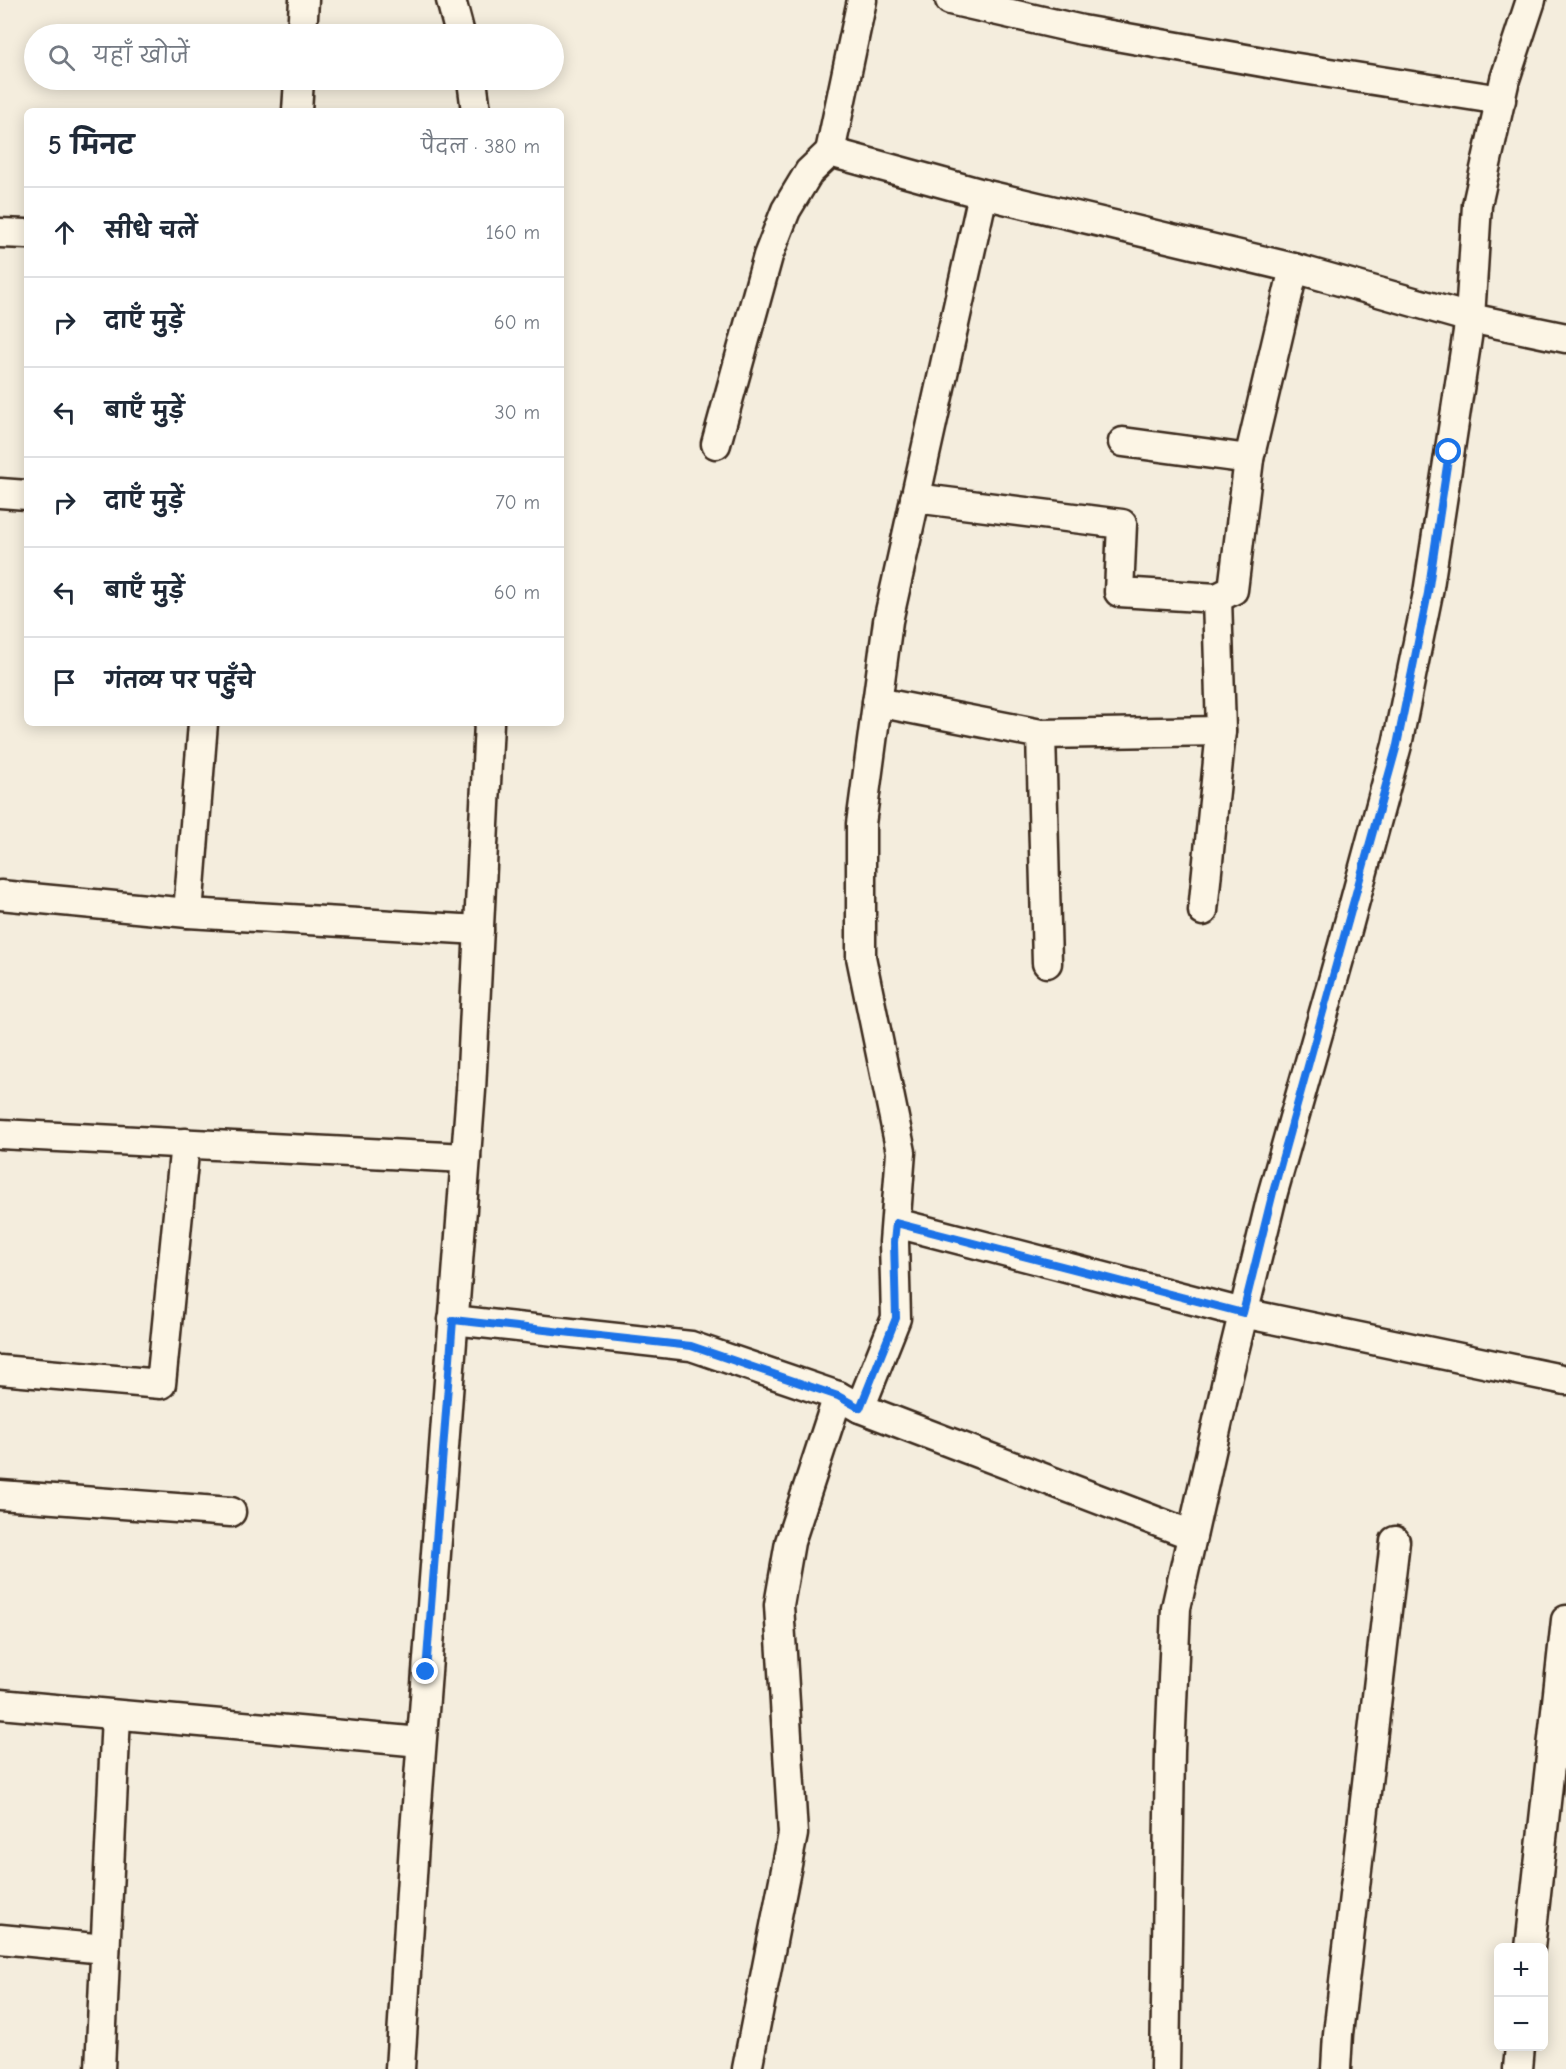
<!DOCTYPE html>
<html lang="hi">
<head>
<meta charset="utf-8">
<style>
	body { margin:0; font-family:"Comic Neue","Playpen Sans Deva",sans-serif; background:#f6f6f7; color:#1f2937 }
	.controls { position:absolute; right:18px; bottom:18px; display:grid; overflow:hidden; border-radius:9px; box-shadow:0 3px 15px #0003 }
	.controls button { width:54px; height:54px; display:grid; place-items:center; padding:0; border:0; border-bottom:2px solid #e0e1e3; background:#fff; color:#1f2937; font:30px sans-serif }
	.stop { position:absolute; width:18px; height:18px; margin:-14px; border:4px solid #1a73e8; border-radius:50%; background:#fff }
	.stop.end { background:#1a73e8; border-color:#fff; box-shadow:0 2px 6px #0008 }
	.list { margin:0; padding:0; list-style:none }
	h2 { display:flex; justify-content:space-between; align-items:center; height:78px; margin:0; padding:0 24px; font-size:26px }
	h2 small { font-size:20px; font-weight:400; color:#747a83 }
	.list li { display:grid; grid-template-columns:39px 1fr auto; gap:18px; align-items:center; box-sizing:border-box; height:90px; padding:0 24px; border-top:2px solid #e0e1e3 }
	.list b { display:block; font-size:22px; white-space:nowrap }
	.list em { font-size:20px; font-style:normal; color:#747a83 }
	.icon { flex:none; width:33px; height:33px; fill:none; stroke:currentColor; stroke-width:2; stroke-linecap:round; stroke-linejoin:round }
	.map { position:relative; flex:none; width:1566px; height:2069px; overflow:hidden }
	.search { position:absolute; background:#fff; box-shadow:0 3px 15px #0003; left:24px; top:24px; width:540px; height:66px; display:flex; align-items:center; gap:15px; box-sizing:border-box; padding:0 21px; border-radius:33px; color:#747a83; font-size:22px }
	.panel { position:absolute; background:#fff; box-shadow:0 3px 15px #0003; left:24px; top:108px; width:540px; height:618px; border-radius:9px }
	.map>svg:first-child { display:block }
</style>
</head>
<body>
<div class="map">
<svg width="1566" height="2069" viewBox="0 0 1566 2069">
	<rect width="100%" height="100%" fill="#f4eddd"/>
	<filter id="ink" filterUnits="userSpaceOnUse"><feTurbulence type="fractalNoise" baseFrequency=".0167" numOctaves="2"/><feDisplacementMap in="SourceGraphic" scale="12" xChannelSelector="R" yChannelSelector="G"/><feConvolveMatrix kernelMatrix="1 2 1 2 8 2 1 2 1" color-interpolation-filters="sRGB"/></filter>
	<g filter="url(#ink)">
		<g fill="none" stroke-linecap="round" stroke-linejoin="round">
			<defs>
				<g id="minor">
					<polyline points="451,0 460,34"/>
					<polyline points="950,0 1082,30 1291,67 1501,100"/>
					<polyline points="302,34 304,0"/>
					<polyline points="472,80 476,111"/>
					<polyline points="297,111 299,80"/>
					<polyline points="983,194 1294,268 1470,318 1566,338"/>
					<polyline points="0,233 27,234"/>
					<polyline points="1123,442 1249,459"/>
					<polyline points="716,444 768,256 786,210 809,172 830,152"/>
					<polyline points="0,493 27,495"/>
					<polyline points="915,498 1122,524 1119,592 1217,598 1221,731 1203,911"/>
					<polyline points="1217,598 1233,590 1249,459 1294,268"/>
					<polyline points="877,702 1041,734 1221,731"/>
					<polyline points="1041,734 1047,963"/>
					<polyline points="0,895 188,913 479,930"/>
					<polyline points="188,913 203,723"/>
					<polyline points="0,1134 466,1158"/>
					<polyline points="896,1223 1243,1313 1566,1380"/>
					<polyline points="453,1320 691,1346 838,1396 860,1408 1192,1535"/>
					<polyline points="0,1370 161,1384 185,1143"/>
					<polyline points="860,1408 896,1318 894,1242 901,1152 861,957 861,824 888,621 983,194 830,152 862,0"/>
					<polyline points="0,1495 231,1512"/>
					<polyline points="0,1704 421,1742"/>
					<polyline points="0,1939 105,1949"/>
					<polyline points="1530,1948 1566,1620"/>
					<polyline points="100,2069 116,1715"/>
					<polyline points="400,2069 414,1844 471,1090 489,723"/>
					<polyline points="747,2069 793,1834 779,1605 790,1542 838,1396"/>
					<polyline points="1165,2069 1170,1751 1176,1608 1228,1376 1273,1192 1343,945 1397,745 1428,593 1470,318 1477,205 1505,79 1531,0"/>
					<polyline points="1336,2069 1338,2034 1395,1541"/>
					<polyline points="1518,2069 1520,2046"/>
				</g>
			</defs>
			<!-- minor casing -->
			<use href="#minor" stroke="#3b2a1e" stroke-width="33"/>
			<!-- minor -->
			<use href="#minor" stroke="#fcf5e5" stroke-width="28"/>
		</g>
	</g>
	<g fill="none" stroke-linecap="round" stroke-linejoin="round" filter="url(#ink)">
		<!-- route -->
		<polyline stroke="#1a73e8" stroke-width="8" points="426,1672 453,1320 691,1346 838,1396 860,1408 896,1318 894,1242 896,1223 1243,1313 1273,1192 1397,745 1428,593 1449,452"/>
	</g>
</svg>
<div class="controls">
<button>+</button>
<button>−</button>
</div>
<div class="stop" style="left:1449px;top:452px"></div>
<div class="stop end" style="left:426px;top:1672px"></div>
<div class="search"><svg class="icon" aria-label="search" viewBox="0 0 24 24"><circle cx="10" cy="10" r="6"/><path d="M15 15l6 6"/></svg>यहाँ खोजें</div>
<section class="panel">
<h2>5 मिनट<small>पैदल · 380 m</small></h2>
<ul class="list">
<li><svg class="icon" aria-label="ahead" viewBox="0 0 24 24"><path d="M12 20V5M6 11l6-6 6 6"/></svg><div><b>सीधे चलें</b></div><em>160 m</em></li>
<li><svg class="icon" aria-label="right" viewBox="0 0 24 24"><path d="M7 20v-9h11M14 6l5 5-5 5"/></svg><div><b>दाएँ मुड़ें</b></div><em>60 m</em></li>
<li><svg class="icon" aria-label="left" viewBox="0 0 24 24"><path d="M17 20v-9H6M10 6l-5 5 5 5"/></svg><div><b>बाएँ मुड़ें</b></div><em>30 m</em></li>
<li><svg class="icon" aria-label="right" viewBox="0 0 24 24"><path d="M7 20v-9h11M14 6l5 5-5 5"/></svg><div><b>दाएँ मुड़ें</b></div><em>70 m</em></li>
<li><svg class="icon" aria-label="left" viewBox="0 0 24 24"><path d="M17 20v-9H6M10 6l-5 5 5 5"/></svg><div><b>बाएँ मुड़ें</b></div><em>60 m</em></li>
<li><svg class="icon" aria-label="arrive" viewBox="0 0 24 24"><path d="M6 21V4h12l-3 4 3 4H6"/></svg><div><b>गंतव्य पर पहुँचे</b></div></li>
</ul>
</section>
</div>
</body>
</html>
